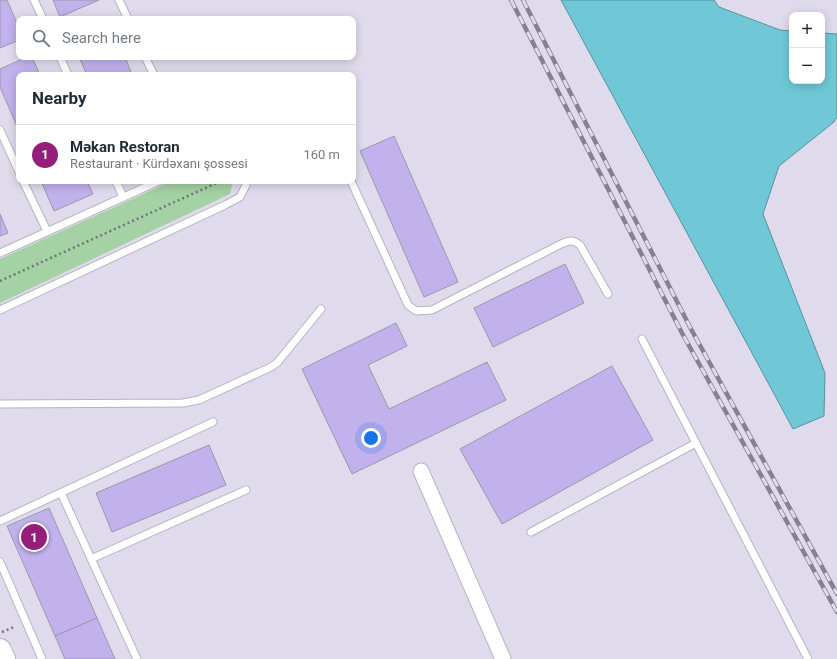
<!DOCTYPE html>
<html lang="en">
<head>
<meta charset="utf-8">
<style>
	body { margin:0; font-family:Roboto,sans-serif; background:#f2f2f3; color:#1f2937 }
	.controls { position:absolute; right:12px; top:12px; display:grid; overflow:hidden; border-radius:8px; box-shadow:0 2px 10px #0003 }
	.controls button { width:36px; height:36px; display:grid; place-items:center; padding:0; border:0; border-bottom:1px solid #e0e1e3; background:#fff; color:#1f2937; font:20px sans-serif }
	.you { position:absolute; left:371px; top:438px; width:14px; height:14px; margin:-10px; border:3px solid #fff; border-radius:50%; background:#1a73e8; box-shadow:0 0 0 6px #1a73e833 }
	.badge { display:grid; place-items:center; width:26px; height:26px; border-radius:50%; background:#951e7a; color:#fff; font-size:13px; font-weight:700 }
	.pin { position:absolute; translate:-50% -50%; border:2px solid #fff; box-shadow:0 1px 4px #0006 }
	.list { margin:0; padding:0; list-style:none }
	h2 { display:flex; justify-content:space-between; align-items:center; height:52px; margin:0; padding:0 16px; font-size:17px }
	h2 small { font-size:13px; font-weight:400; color:#747a83 }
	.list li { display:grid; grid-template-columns:26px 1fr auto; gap:12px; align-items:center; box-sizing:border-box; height:60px; padding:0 16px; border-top:1px solid #e0e1e3 }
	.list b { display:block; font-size:15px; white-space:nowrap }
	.list p { margin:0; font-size:13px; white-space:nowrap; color:#747a83 }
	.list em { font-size:13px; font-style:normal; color:#747a83 }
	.icon { flex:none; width:22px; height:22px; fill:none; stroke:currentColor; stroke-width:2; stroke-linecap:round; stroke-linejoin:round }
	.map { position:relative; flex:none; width:837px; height:659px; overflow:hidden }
	.search { position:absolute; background:#fff; box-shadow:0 2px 10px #0003; left:16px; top:16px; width:340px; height:44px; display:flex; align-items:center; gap:10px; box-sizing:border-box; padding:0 14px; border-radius:8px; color:#747a83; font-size:15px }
	.panel { position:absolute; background:#fff; box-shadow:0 2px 10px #0003; left:16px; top:72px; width:340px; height:112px; border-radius:8px }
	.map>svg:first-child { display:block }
</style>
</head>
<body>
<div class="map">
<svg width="837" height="659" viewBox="0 0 837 659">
	<rect width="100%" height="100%" fill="#dfdbec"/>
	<!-- green -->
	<polygon fill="#a4d2a4" points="172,181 233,181 230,194 0,303 0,259"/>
	<!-- water -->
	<polygon fill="#70c7d6" stroke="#5793a0" points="561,0 714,0 719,7 780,30 792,31 792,81 822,81 822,33 837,34 837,117 834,122 779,166 763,214 825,373 824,416 793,429"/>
	<!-- building -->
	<g fill="#c1b1ed" stroke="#9c98a8">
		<polygon points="0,0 7,0 19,28 19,40 0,48"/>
		<polygon points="53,0 99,0 60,17"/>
		<polygon points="27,57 32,57 40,75 19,75 19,131 0,87 0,69"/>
		<polygon points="79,57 125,57 132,75 87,75"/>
		<polygon points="394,136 458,282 424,297 360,151"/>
		<polygon points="41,181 87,181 93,194 54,211"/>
		<polygon points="0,214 8,233 0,236"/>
		<polygon points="565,264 584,303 493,347 474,308"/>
		<polygon points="396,323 407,346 368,365 389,409 487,362 506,400 352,474 302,369"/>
		<polygon points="612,366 653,440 502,524 460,449"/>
		<polygon points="209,445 226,485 112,532 96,493"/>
		<polygon points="49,508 97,618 55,636 7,526"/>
		<polygon points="97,618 115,659 65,659 55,636"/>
	</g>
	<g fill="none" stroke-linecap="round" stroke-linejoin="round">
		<defs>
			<g id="service">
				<polyline points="34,0 43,19"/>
				<polyline points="119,0 128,19"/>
				<polyline points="60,57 68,75"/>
				<polyline points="145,57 154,75"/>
				<polyline points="0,130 19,172"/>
				<polyline points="23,181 47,231"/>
				<polyline points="116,181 123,197"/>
				<path d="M351,181L408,305L416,311L432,310L561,244C569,241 572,239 580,245L608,294"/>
				<polyline points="0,253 159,181"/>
				<polyline points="0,310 225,205 240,197 246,185 246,181"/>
				<polyline points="642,339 808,659"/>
				<polyline points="0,404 183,403 199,400 269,368 277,363 321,309"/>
				<polyline points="61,493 137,659"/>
				<polyline points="0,521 213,422"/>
				<polyline points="531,532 696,443"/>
				<polyline points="91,559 246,490"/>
				<polyline points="0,562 42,659"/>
			</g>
			<polyline id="minor" points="421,471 503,659"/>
			<polyline id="primary" points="0,650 4,659"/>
		</defs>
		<!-- service casing -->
		<use href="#service" stroke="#b7b3c3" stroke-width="9"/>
		<!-- minor casing -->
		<use href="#minor" stroke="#b7b3c3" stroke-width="17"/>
		<!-- primary casing -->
		<use href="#primary" stroke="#b7b3c3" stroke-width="24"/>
		<!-- path -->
		<g stroke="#74727d" stroke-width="2.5" stroke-dasharray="2 3" stroke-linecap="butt">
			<polyline points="0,281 221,181"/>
			<polyline points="2,632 14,627"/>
		</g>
		<!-- service -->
		<use href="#service" stroke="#fff" stroke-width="7"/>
		<!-- minor -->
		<use href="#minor" stroke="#fff" stroke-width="15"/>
		<!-- primary -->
		<use href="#primary" stroke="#fff" stroke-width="22"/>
		<defs>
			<g id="rail">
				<polyline points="511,0 682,333 837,612"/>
				<polyline points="523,0 691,329 837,594"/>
			</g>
		</defs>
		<!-- rail casing -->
		<use href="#rail" stroke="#84828e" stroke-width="4.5"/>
		<!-- rail -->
		<use href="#rail" stroke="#dfdbec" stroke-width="3" stroke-dasharray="9" stroke-linecap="butt"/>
	</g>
</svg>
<div class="controls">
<button>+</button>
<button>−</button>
</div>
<div class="you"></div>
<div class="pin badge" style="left:34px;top:537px">1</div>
<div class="search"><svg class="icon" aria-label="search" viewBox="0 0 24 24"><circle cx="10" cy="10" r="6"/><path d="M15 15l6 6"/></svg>Search here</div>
<section class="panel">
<h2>Nearby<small></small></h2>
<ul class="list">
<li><span class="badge">1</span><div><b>Məkan Restoran</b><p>Restaurant · Kürdəxanı şossesi</p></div><em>160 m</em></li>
</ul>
</section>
</div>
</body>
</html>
